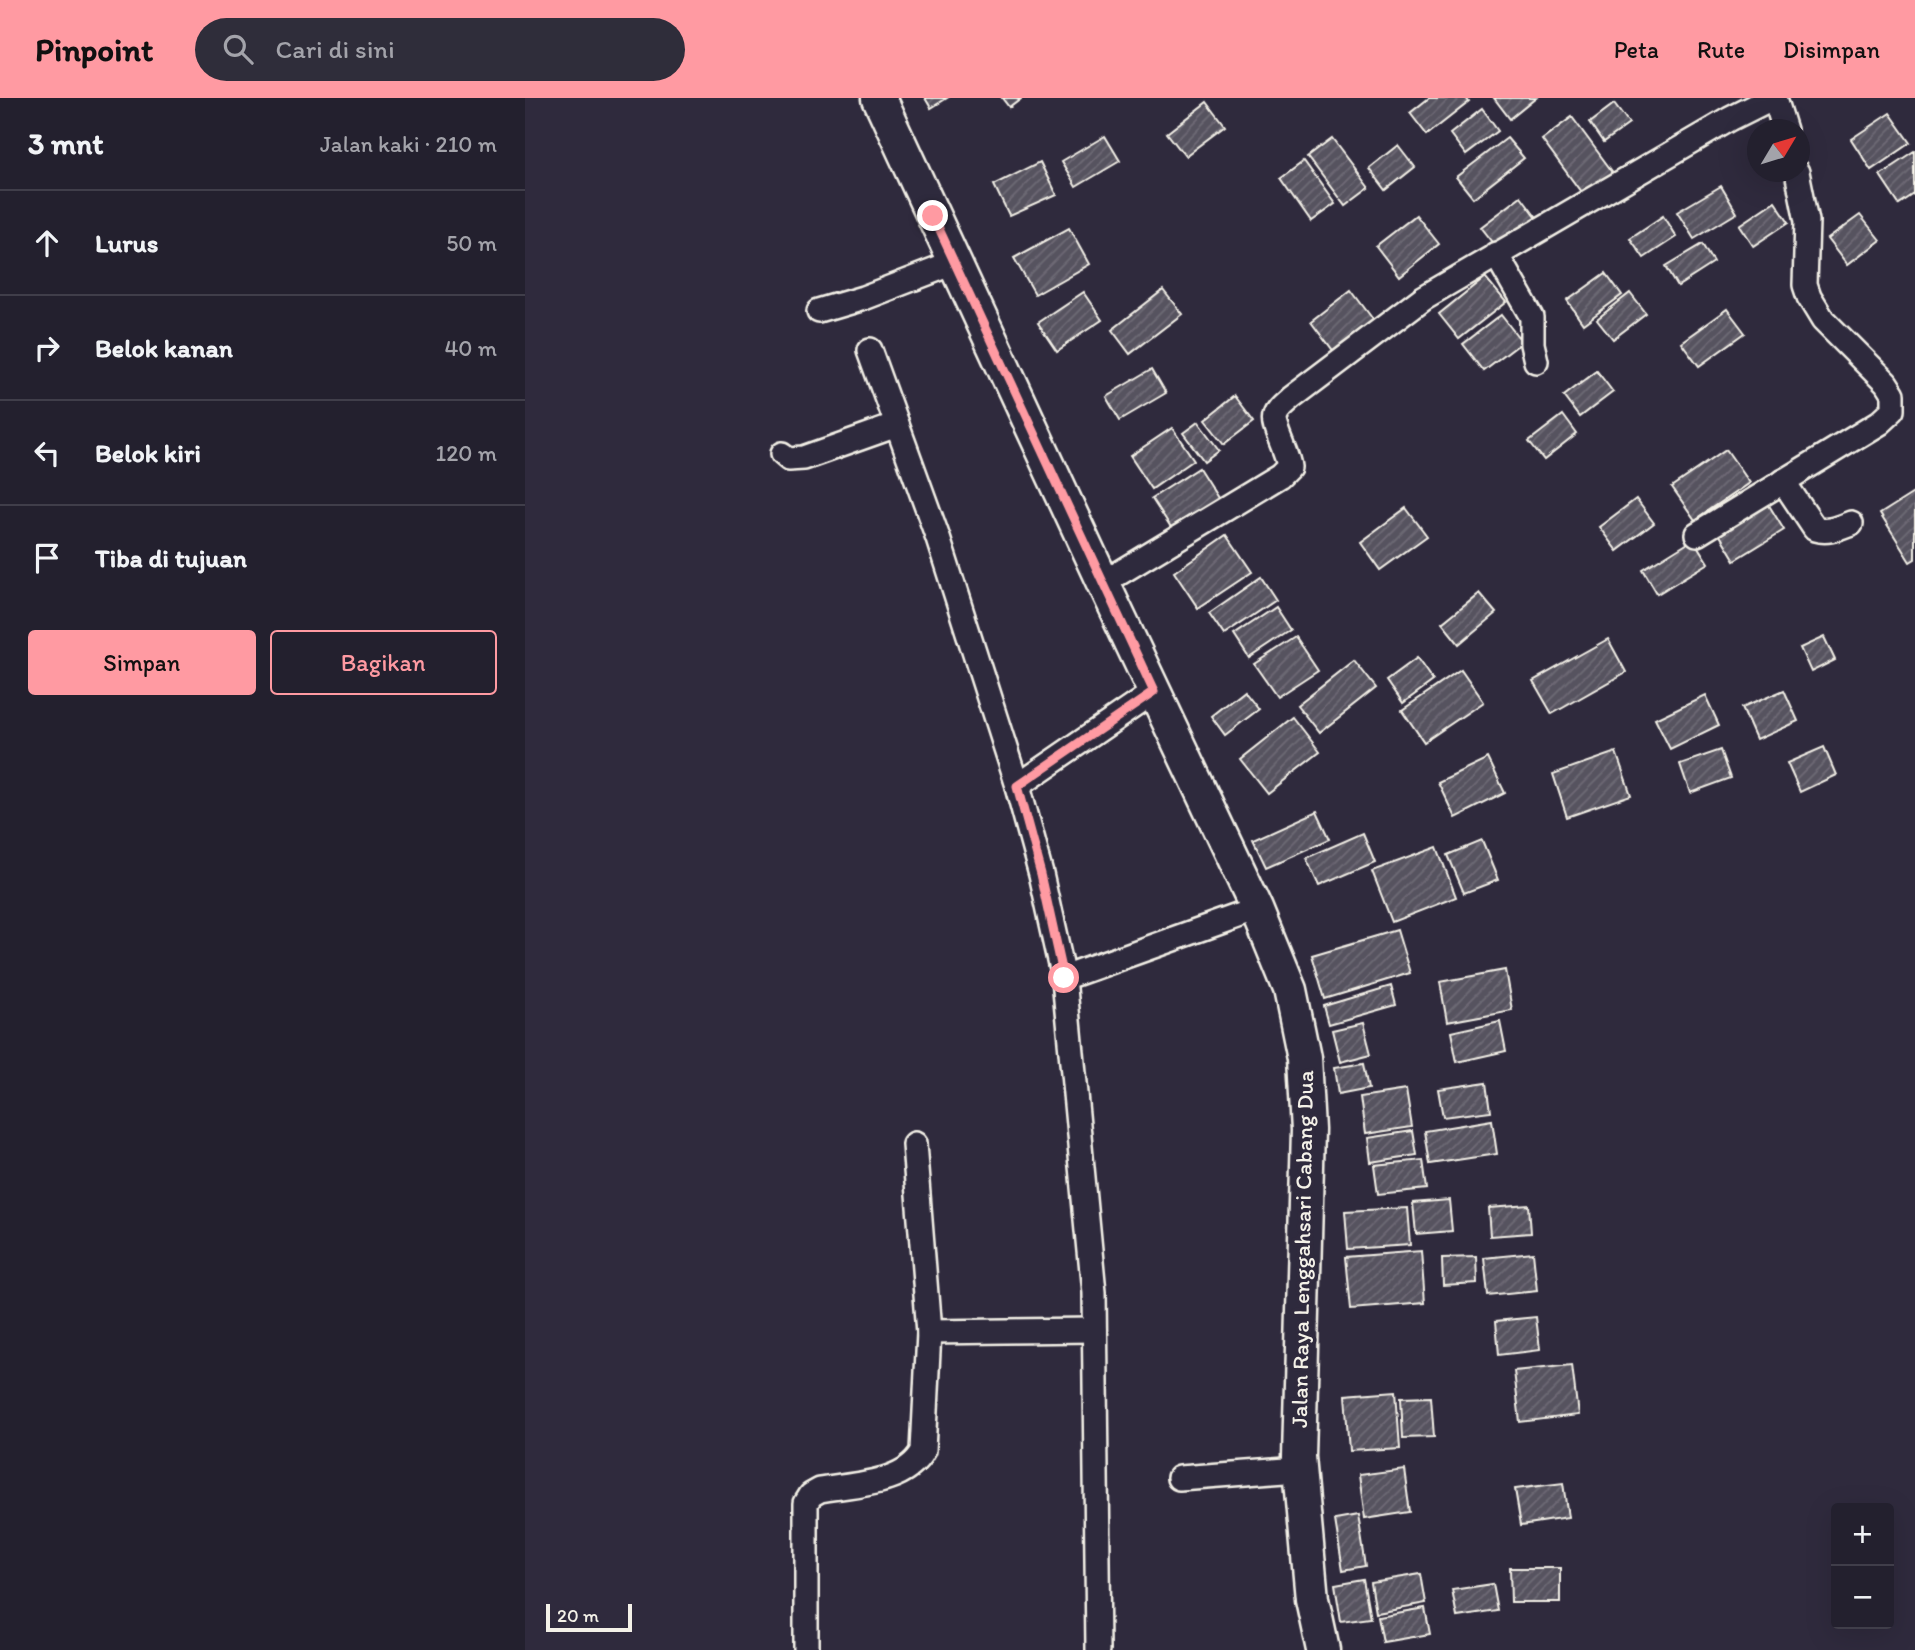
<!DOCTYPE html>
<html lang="id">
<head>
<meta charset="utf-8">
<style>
	body { margin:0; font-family:Itim,sans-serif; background:#2f2d3a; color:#f1f3f6 }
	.controls { position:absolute; right:21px; bottom:21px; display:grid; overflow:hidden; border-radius:7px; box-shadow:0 7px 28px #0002 }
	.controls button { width:63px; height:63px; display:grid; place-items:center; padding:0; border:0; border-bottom:2px solid #403e4a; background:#23202e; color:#f1f3f6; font:35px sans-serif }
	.compass { position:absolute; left:1222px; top:21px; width:63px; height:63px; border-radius:50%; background:#23202e; box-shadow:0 7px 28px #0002; rotate:52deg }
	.scale { position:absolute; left:21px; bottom:18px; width:86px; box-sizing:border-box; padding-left:7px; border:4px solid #f4f1e8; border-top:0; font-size:19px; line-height:24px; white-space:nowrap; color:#f4f1e8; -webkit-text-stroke:5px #2f2a3d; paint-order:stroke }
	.stop { position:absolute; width:21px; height:21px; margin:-16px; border:5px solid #ff9aa2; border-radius:50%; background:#fff }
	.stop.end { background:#ff9aa2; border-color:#fff; box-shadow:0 2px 7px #0008 }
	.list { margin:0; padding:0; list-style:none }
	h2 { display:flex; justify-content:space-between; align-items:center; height:91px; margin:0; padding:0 28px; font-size:30px }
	h2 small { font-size:23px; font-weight:400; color:#a3a3aa }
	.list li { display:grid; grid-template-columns:46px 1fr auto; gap:21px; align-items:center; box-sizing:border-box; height:105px; padding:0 28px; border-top:2px solid #403e4a }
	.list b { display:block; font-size:26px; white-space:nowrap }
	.list em { font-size:23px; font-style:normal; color:#a3a3aa }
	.actions { display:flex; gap:14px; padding:21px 28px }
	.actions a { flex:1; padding:16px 0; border:2px solid #ff9aa2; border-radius:7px; text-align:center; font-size:24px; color:#ff9aa2 }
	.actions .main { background:#ff9aa2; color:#111 }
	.icon { flex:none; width:38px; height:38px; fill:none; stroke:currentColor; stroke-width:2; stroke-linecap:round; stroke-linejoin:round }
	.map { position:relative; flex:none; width:1390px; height:1552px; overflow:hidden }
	header { display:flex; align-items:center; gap:42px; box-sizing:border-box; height:98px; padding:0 35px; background:#ff9aa2; color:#111 }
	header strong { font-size:33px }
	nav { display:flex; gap:38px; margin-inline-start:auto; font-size:24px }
	.search { width:490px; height:63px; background:#2f2d3a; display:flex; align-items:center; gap:18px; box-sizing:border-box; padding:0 24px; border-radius:38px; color:#a3a3aa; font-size:26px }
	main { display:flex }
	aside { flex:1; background:#23202e }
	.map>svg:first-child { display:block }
</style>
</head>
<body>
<header>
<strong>Pinpoint</strong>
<div class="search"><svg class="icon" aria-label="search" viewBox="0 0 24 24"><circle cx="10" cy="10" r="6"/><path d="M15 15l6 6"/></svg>Cari di sini</div>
<nav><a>Peta</a><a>Rute</a><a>Disimpan</a></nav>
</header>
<main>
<aside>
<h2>3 mnt<small>Jalan kaki · 210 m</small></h2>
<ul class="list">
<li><svg class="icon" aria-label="ahead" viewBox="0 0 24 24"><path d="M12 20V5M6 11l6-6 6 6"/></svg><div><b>Lurus</b></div><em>50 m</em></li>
<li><svg class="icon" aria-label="right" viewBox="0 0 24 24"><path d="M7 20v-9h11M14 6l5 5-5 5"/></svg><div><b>Belok kanan</b></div><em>40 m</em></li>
<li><svg class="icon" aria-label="left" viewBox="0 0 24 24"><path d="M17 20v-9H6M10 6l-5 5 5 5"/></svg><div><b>Belok kiri</b></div><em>120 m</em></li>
<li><svg class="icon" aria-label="arrive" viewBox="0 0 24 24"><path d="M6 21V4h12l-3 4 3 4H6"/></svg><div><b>Tiba di tujuan</b></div></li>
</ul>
<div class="actions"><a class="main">Simpan</a><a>Bagikan</a></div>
</aside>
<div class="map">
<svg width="1390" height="1552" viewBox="0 0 1390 1552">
	<defs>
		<pattern id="building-hatch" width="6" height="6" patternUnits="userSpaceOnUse" patternTransform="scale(1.75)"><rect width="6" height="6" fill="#56525f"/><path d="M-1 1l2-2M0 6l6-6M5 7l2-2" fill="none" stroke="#6f6b76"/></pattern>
	</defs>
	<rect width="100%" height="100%" fill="#2f2a3d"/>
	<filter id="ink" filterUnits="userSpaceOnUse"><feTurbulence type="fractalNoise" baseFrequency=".0143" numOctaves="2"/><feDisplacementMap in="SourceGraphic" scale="14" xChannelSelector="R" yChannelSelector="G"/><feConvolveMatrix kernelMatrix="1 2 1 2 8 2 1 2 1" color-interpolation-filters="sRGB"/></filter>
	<g filter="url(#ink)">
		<!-- building -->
		<g fill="url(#building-hatch)" stroke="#f4f1e8" stroke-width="2">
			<polygon points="400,0 422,0 406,10"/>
			<polygon points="477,0 496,0 484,9"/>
			<polygon points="904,0 941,0 944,4 902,37 885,15"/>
			<polygon points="969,0 1011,0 985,21"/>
			<polygon points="682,4 700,28 660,58 642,35"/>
			<polygon points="1089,6 1104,26 1079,44 1065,24"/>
			<polygon points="957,11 973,33 941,57 925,36"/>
			<polygon points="1365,15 1386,45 1346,72 1326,41"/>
			<polygon points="1047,19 1089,76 1059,98 1017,41"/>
			<polygon points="580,38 595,63 551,89 536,64"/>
			<polygon points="982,40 999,60 948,100 931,79"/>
			<polygon points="807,41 844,90 820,108 783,59"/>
			<polygon points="873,47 890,69 861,92 844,70"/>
			<polygon points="1390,54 1390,97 1375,107 1355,77"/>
			<polygon points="779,63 810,106 786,123 756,80"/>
			<polygon points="515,64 531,97 484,118 469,87"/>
			<polygon points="1196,88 1212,115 1169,141 1152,114"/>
			<polygon points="996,98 1014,122 974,153 955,129"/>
			<polygon points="1250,103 1264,124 1228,148 1214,127"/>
			<polygon points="891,117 914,146 874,178 851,148"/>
			<polygon points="1335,117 1355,142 1322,167 1302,141"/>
			<polygon points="1138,118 1151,139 1119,160 1105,140"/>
			<polygon points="544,130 564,166 510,197 489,160"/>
			<polygon points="1178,146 1189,165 1153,188 1141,168"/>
			<polygon points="1081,175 1097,197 1058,226 1042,203"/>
			<polygon points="960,179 981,204 934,241 914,216"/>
			<polygon points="638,192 657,216 605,256 587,232"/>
			<polygon points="826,192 850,224 810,255 786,223"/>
			<polygon points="558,194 577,222 532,252 513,224"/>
			<polygon points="1105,195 1121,216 1088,241 1072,221"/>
			<polygon points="1202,211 1220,235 1174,268 1156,244"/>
			<polygon points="976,217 997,244 959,273 938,246"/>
			<polygon points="627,271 641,295 595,322 581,298"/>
			<polygon points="1072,273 1088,294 1055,319 1039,298"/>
			<polygon points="710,298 729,323 699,346 680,322"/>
			<polygon points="1038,317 1052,336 1019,362 1004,343"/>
			<polygon points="673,324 694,352 679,363 658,335"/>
			<polygon points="647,330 669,362 627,391 605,358"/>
			<polygon points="1201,352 1224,385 1170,422 1147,389"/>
			<polygon points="674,370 698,408 651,437 627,400"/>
			<polygon points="1390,394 1390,461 1385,464 1355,416"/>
			<polygon points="1111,401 1129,425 1092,453 1074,429"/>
			<polygon points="1242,404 1259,432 1210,462 1193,434"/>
			<polygon points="881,410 902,438 855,472 835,444"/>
			<polygon points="702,437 727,474 673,510 649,474"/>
			<polygon points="1168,441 1183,465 1132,496 1118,472"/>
			<polygon points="736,479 751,502 699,537 684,515"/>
			<polygon points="954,495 971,515 934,546 917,525"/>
			<polygon points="751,509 766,532 724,560 709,537"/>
			<polygon points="771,539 793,572 752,599 729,566"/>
			<polygon points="1299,539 1310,562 1286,574 1275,550"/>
			<polygon points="1083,541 1101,574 1027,616 1008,583"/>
			<polygon points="892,560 908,583 878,605 862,582"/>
			<polygon points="829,562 851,590 794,635 772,607"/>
			<polygon points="936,572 958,604 899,644 877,612"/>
			<polygon points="719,592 734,611 700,637 686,618"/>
			<polygon points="1259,592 1273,623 1231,642 1217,610"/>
			<polygon points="1180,597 1194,627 1145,651 1130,621"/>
			<polygon points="768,619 795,654 742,695 715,661"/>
			<polygon points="1299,649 1311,677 1275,694 1262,665"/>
			<polygon points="1196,652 1206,680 1165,695 1155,666"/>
			<polygon points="1091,654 1106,697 1042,719 1028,676"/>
			<polygon points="963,660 980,695 930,720 913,684"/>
			<polygon points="792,713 805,741 741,769 728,742"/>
			<polygon points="838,735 850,764 794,788 781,760"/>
			<polygon points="957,743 973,782 939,795 923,757"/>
			<polygon points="912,749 931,799 867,824 847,773"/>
			<polygon points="872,832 885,875 800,901 787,857"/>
			<polygon points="980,872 987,912 922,924 915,884"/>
			<polygon points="866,888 871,907 804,926 799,908"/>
			<polygon points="975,923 981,953 932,964 926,934"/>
			<polygon points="838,925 846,956 815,964 807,932"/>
			<polygon points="839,965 844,990 813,996 809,970"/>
			<polygon points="962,984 966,1013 918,1019 913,991"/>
			<polygon points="881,992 887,1029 840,1036 835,999"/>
			<polygon points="967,1022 972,1056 905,1066 900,1033"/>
			<polygon points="888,1033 892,1057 845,1064 842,1040"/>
			<polygon points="898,1062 902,1091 853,1096 849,1067"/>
			<polygon points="924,1102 927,1133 891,1136 888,1105"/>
			<polygon points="1004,1107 1006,1135 965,1138 963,1110"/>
			<polygon points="882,1110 885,1147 823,1151 820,1113"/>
			<polygon points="896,1153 900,1205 826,1211 821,1159"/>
			<polygon points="1008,1155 1012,1193 963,1198 959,1160"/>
			<polygon points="951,1159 952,1185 918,1187 917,1160"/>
			<polygon points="1011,1219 1015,1252 974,1257 971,1223"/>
			<polygon points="1047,1267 1053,1317 995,1324 989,1273"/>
			<polygon points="871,1293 875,1350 824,1353 820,1297"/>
			<polygon points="906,1299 909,1339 878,1340 876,1300"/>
			<polygon points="879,1371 885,1414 839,1421 833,1377"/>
			<polygon points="1038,1385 1043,1420 996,1427 990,1391"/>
			<polygon points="833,1418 841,1468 818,1472 810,1422"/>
			<polygon points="985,1470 1035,1470 1035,1504 986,1504"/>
			<polygon points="896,1476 901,1505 851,1514 846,1484"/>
			<polygon points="839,1481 846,1520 816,1524 810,1486"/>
			<polygon points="968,1486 973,1513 932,1519 927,1492"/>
			<polygon points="900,1510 905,1536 858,1544 853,1518"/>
		</g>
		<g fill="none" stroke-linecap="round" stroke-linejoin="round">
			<defs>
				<g id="street">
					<polyline points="1250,0 1260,32"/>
					<polyline points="971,156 1007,219 1007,246 1011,263"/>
					<polyline points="294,213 338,200 429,165"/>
					<polyline points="345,252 413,440 492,688 516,776 539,880 569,1195 573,1552"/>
					<polyline points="257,356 263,361 279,360 372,327"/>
					<path d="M1258,383L1290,431C1303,435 1313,430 1326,425"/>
					<polyline points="1172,436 1354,325 1368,312 1368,296 1361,285 1298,222 1284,199 1280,187 1282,123 1272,74"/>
					<path d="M578,485L755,378L764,369C763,355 746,328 750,318C752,311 761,305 766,300L898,200L1205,21L1247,0"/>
					<polyline points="492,688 629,594"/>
					<polyline points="539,880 732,811"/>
					<polyline points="404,1234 569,1232"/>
					<polyline points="654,1380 775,1371"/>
					<path d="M281,1552V1405L286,1397L295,1392C329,1386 381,1386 398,1353L404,1234L389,1046"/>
				</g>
				<polyline id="secondary" points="354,0 578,485 732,811 765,892 779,960 783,1032 774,1359 787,1501 798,1552"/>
			</defs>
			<!-- street casing -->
			<use href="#street" stroke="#f4f1e8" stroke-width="28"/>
			<!-- secondary casing -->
			<use href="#secondary" stroke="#f4f1e8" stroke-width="37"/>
			<!-- street -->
			<use href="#street" stroke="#2f2a3d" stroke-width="23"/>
			<!-- secondary -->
			<use href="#secondary" stroke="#2f2a3d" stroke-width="32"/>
		</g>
	</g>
	<g fill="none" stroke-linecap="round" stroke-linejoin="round" filter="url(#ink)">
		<!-- route -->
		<polyline stroke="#ff9aa2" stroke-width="9" points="408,118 629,594 492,688 516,776 539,880"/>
	</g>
	<g text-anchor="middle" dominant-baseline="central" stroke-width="7" stroke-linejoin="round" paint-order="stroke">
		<!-- street labels -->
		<g font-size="23" fill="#f4f1e8" stroke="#2f2a3d">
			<text transform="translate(777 1151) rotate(-89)">Jalan Raya Lenggahsari Cabang Dua</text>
		</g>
	</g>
</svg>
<div class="controls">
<button>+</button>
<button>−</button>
</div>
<svg class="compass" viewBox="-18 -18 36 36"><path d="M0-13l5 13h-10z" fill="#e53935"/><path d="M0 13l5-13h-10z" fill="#a3a3aa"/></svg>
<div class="scale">20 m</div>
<div class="stop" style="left:539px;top:880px"></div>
<div class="stop end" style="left:408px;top:118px"></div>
</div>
</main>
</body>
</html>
